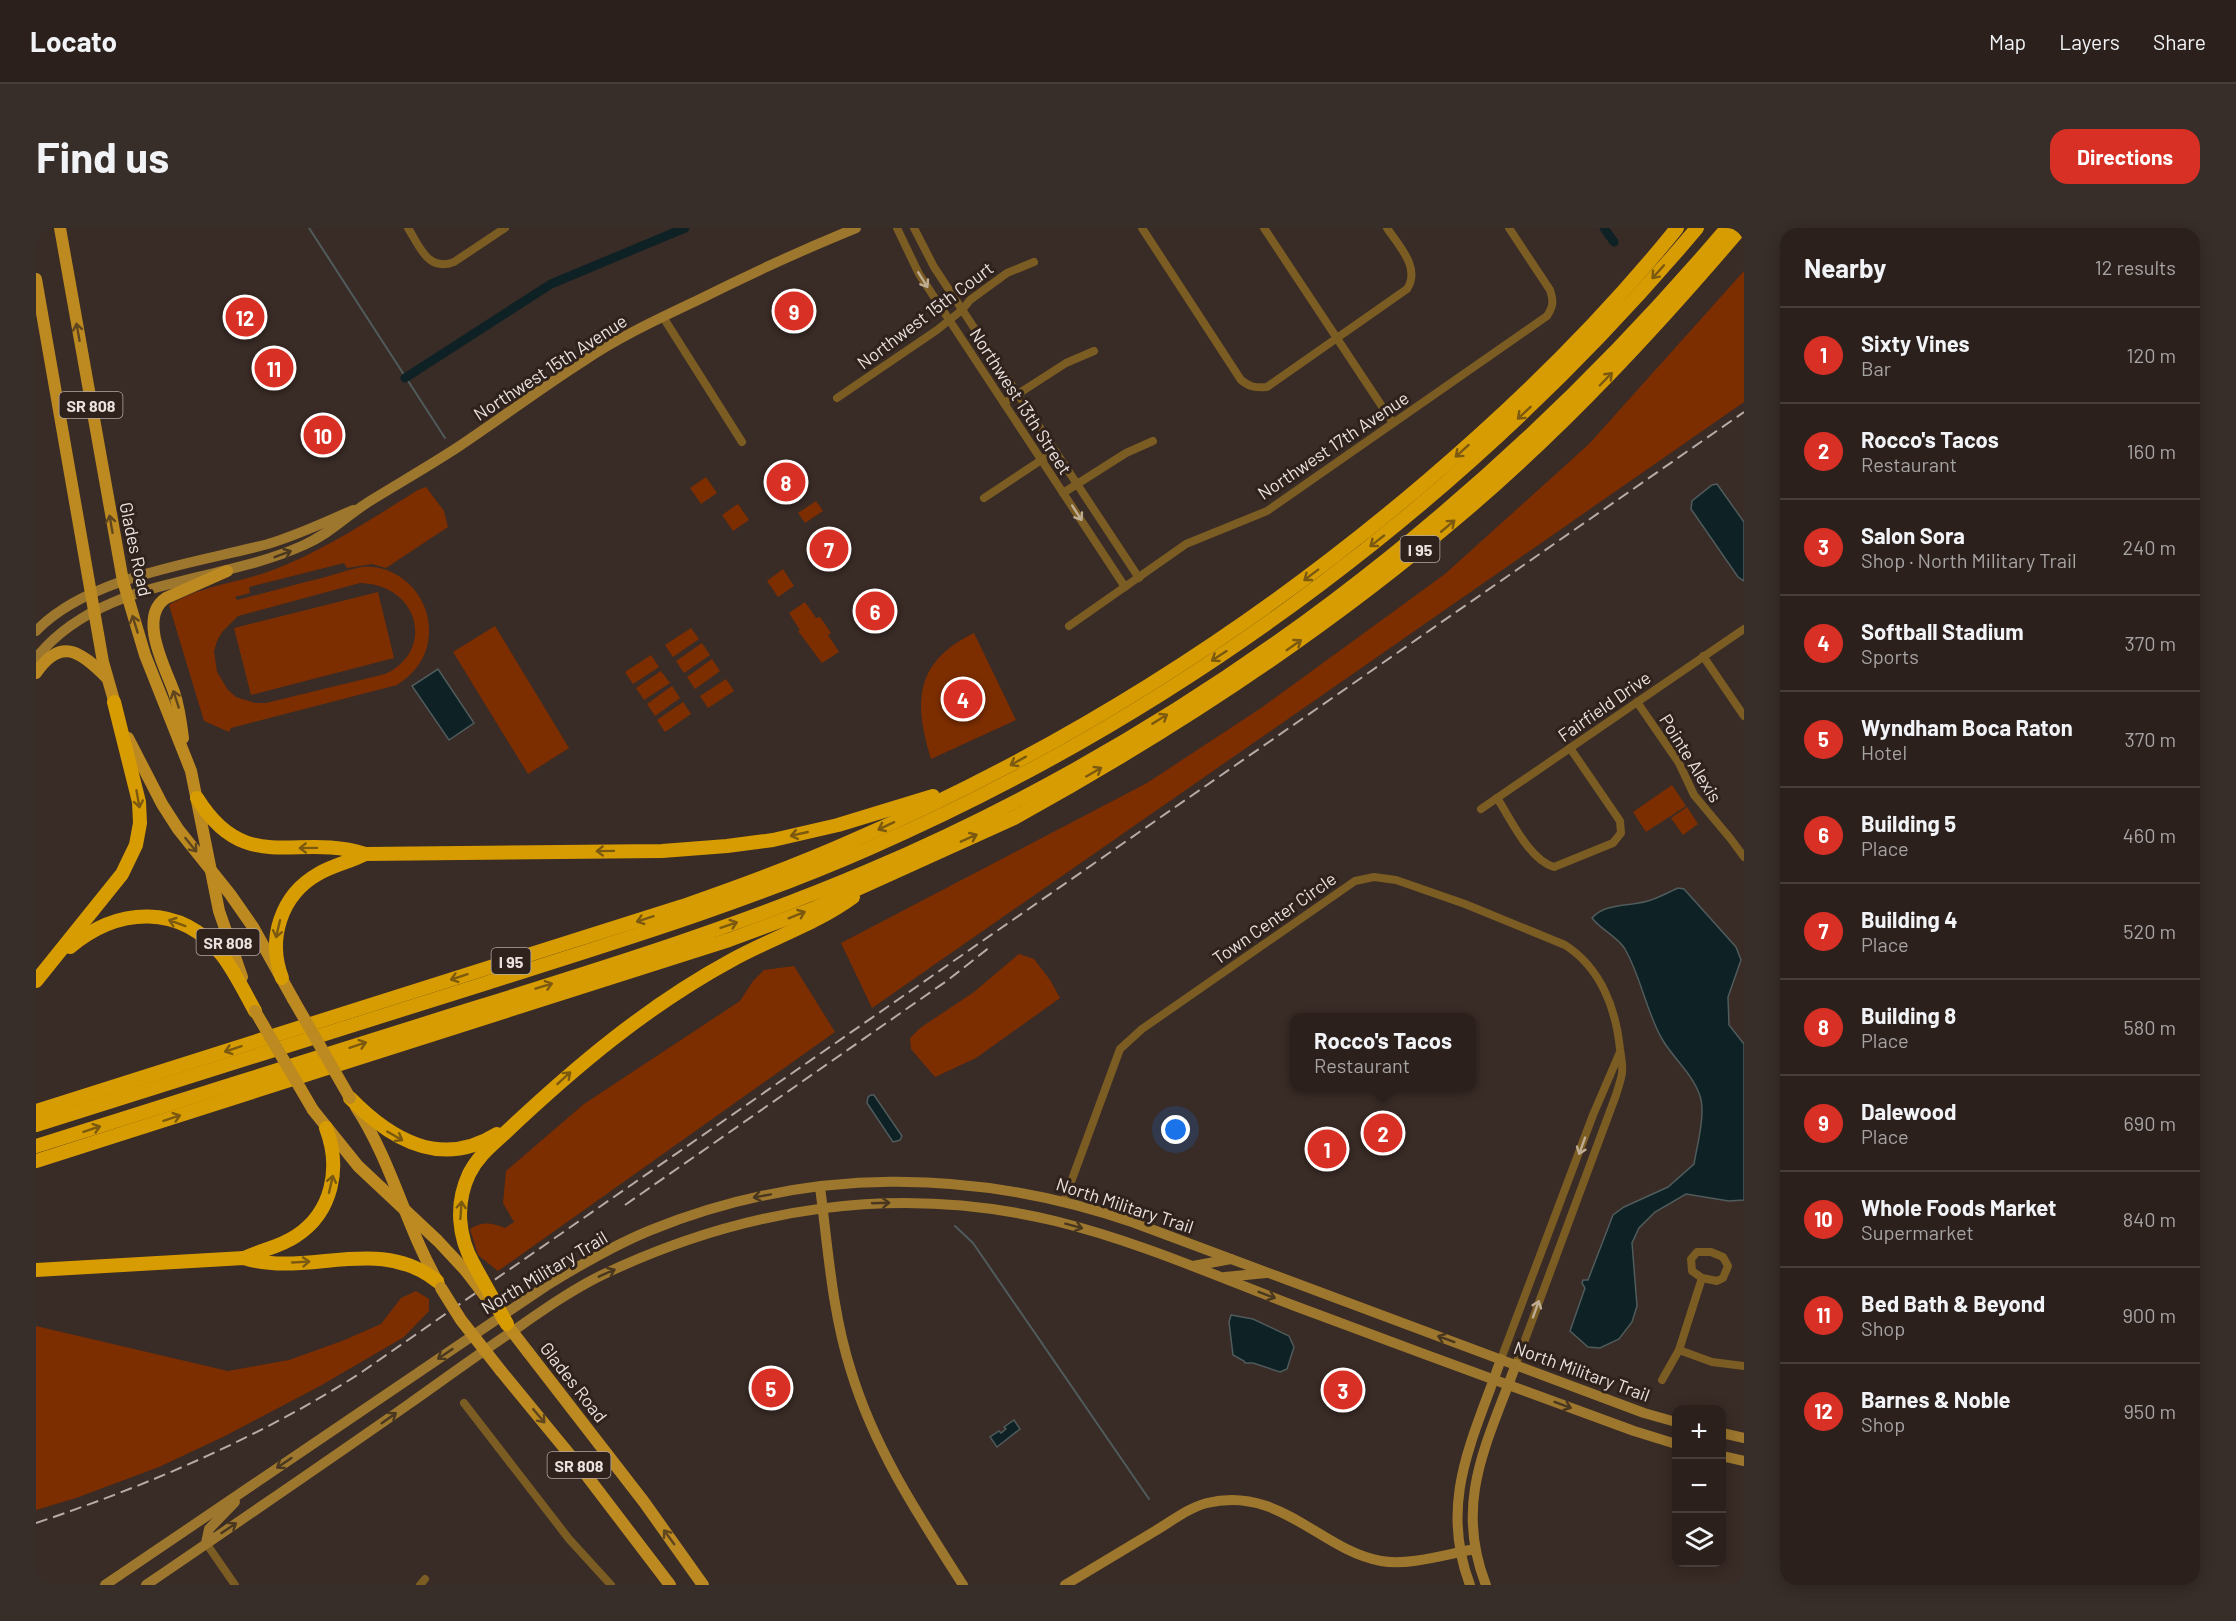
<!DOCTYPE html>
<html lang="en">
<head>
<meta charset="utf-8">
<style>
	body { margin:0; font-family:Barlow,sans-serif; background:#372d29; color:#f1f3f6 }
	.controls { position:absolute; right:18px; bottom:18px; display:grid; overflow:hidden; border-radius:12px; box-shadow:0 3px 15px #0003 }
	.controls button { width:54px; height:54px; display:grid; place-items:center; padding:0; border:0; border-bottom:2px solid #473e3b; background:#2b201c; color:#f1f3f6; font:30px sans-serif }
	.you { position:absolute; left:1140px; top:902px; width:21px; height:21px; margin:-15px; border:4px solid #fff; border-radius:50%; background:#1a73e8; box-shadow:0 0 0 9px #1a73e833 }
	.badge { display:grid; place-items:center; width:39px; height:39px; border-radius:50%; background:#d93025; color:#fff; font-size:20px; font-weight:700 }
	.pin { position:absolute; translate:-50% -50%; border:3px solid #fff; box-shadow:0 2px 6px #0006 }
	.popup { position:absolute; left:1254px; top:785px; width:186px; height:78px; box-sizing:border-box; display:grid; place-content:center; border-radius:12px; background:#2b201c; filter:drop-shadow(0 2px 4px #0005); font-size:20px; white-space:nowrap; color:#a6a3a3 }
	.popup b { font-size:22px; color:#f1f3f6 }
	.popup::after { content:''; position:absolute; left:50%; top:100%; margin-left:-12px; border:12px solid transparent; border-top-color:#2b201c }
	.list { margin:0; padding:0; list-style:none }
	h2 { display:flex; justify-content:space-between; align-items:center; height:78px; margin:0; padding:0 24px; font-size:26px }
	h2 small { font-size:20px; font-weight:400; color:#a6a3a3 }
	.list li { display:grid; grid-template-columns:39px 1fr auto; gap:18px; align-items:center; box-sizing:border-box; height:96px; padding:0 24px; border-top:2px solid #473e3b }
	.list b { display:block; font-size:22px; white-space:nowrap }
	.list p { margin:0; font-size:20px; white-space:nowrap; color:#a6a3a3 }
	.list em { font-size:20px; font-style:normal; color:#a6a3a3 }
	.icon { flex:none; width:33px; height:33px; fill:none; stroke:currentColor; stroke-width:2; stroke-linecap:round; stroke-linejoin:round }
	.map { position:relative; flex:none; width:1708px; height:1357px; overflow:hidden; border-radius:18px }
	header { display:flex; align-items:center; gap:36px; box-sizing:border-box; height:84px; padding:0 30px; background:#2b201c; border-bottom:2px solid #473e3b }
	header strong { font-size:28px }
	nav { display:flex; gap:33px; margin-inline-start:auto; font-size:21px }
	.intro { display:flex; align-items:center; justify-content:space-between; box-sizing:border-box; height:144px; padding:0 36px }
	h1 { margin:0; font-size:42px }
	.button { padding:15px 27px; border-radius:18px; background:#d93025; color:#fff; font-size:21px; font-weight:700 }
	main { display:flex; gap:36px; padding:0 36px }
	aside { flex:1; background:#2b201c; border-radius:18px; box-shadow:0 3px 15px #0003 }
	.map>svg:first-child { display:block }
</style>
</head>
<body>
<header>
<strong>Locato</strong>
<nav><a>Map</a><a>Layers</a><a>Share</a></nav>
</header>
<div class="intro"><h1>Find us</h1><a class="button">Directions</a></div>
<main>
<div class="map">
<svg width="1708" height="1357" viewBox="0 0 1708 1357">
	<rect width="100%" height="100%" fill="#392b26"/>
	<!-- green -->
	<g fill="#7d2e00" fill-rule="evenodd">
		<polygon points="1708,43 1708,174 836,780 805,715 1111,555 1225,480 1409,346 1553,216"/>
		<polygon points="670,249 681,265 665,276 654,260"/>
		<path d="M390,259L408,283L412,299L350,340L336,336L311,340L308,335L213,359L214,365L199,369L201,372C229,365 257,357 286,350C298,347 313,341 326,339C362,336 392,366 393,400C394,426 381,444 361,457L195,500L193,504L168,493L133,377C165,357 203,355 237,342C289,322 335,291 382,262ZM324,355C383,356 400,423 349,446L230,475H219L200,469L192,462L181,444L178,423L181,413L186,404L202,388Z"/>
		<polygon points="780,273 787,283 769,295 762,285"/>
		<polygon points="702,276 713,292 697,303 686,287"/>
		<polygon points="747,341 758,358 742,369 731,353"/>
		<polygon points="342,364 358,430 215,467 198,400"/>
		<polygon points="769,374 780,390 784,389 795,405 792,407 803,424 786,435 762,403 764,402 753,385"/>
		<polygon points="459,398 533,520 492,546 417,424"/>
		<polygon points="655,400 663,411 637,429 629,417"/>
		<path d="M938,405L980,492L895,531C877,473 879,434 938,405Z"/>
		<polygon points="666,415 674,427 648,445 640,433"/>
		<polygon points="615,427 623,439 597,456 589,444"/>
		<polygon points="676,431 684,443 659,461 651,449"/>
		<polygon points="625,443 634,455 608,472 600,460"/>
		<polygon points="690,451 698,463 672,480 664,468"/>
		<polygon points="636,458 644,470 619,488 611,476"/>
		<polygon points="647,474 655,486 629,504 621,492"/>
		<polygon points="1636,557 1650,578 1610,604 1597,584"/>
		<polygon points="1651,579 1662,596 1647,607 1635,590"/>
		<polygon points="983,726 998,731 1014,752 1024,770 940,830 899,849 875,821 874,810 884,800 938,764"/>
		<path d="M758,738L799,804L462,1043L442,1027L434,1001C447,993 455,995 469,1000L478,994L467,975L470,943L548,876L704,773L717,753L728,742Z"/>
		<polygon points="380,1063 393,1071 393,1083 368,1109 284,1158 189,1208 123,1239 40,1270 0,1282 0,1098 192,1143 253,1132 306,1113 345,1096 365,1070"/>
	</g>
	<!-- water -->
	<g fill="#0e2124" stroke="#505b5c" stroke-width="1.5">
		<polygon points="1681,256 1708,294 1708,353 1702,349 1655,281 1656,273 1676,257"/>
		<polygon points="402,441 438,495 413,512 376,458"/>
		<path d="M1642,660L1648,661L1700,719L1705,732L1692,769L1693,797L1708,816V972L1693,973L1650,966L1619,984L1603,1000L1596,1015L1601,1078L1596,1094L1583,1111L1564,1120L1552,1119L1534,1103L1549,1060L1546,1055L1547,1052H1552L1577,987L1588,979L1632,959L1658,936C1661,918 1670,885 1664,868C1657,846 1637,830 1626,811C1610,783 1605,749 1589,721C1581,708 1565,702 1556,690C1570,674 1596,679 1615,672C1624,669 1633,664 1642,660Z"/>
		<polygon points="835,867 838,867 866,908 864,912 857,914 831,875 832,869"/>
		<polygon points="1195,1087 1217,1091 1253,1108 1258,1119 1251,1141 1244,1144 1217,1135 1209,1135 1208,1133 1197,1127 1193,1094"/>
		<polygon points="978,1192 984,1201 961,1219 954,1209 963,1203 965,1205 970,1201 968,1199"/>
	</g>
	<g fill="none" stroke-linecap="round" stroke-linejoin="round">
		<!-- stream -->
		<g stroke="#505b5c" stroke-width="2">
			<polyline points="273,0 409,210"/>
			<polyline points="919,998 937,1015 1113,1271"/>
		</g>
		<!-- canal -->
		<g stroke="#0e2124" stroke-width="9">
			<polyline points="1568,0 1578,14"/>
			<polyline points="369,150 515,56 649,0"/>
		</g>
		<!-- street -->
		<g stroke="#7b5c22" stroke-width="8">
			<path d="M372,0C384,19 392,44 418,34L469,0"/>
			<polyline points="861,0 883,46 1089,359"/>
			<polyline points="878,0 898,39 1103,350"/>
			<path d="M1106,0L1205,152C1214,159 1219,160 1231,159L1371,61C1385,40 1363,18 1351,0"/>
			<polyline points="1228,0 1357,195"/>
			<polyline points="627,89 706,214"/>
			<polyline points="801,170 901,102 926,82 934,72 971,45 998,34"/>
			<polyline points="968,175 1030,135 1058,123"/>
			<polyline points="1027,265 1090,225 1117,213"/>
			<polyline points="948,270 1019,223"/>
			<path d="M1033,398L1150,316L1231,283L1511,88C1517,79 1518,73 1514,62L1473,0"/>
			<polyline points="1667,428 1708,488"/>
			<polyline points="1601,474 1643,535 1658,567 1694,610 1708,629"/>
			<path d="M1461,570C1475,591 1493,632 1518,639L1577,615L1585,605L1584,593L1534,520"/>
			<polyline points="1445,581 1708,401"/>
			<path d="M1028,973L1084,821L1106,801L1319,653L1338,649L1360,652L1429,676L1529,717C1565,740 1580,781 1584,821C1585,829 1587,837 1586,845C1585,852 1582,860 1580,867L1480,1136"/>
			<polyline points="1643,1122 1676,1134 1708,1138"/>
			<polyline points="1465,1131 1557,887 1584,824"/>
			<polyline points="1626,1152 1643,1122 1666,1050 1681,1053 1687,1050 1692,1038 1687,1029 1675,1024 1661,1024 1655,1031 1656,1043 1666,1050"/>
			<polyline points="428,1175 533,1311 575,1357"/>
			<polyline points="170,1315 199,1357"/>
			<polyline points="384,1357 389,1351"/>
		</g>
		<!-- secondary -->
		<g stroke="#9d772d" stroke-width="10">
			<path d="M0,403C53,348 160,335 232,316C262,307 289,294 317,282"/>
			<path d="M0,430C65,349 180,357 268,317C295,305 310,288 334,273C363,255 393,238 422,219C464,191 504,161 546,134C583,109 622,91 662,72C714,46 766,22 820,0"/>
			<path d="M784,959C792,1020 796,1084 815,1143C839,1222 883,1288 927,1357"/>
			<polyline points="1157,1038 1195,1031"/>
			<polyline points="1189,1049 1230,1045"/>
			<polyline points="1686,1205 1708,1210"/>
			<polyline points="1686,1228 1708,1233"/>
			<polyline points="170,1315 173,1301 199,1274"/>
			<path d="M69,1357L510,1058C544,1037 578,1017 615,1002C772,938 937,940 1096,994L1608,1185L1640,1194"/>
			<path d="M110,1357C198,1297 286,1237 373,1176C407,1152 440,1128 474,1105C503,1085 532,1064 564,1048C708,979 862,955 1019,993C1101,1013 1180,1048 1259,1078C1372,1120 1484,1162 1598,1203L1640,1216"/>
			<path d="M1029,1357C1059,1339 1089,1321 1119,1303C1136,1293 1152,1280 1171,1275C1244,1257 1284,1322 1345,1333C1373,1338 1411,1326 1439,1321"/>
			<path d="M1434,1357C1402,1272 1438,1210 1465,1131"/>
			<path d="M1450,1357C1417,1273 1452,1214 1480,1136"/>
		</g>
		<!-- primary -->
		<g stroke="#bc8a21" stroke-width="12">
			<polyline points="24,0 87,353 109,427 155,543 183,683 206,749"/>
			<polyline points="0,51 67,434 81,483"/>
			<path d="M0,445C25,408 45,424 70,449"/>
			<polyline points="92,510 126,576 142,601 194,666 217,699 257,771"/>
			<path d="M147,510C145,494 143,479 138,464C130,441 101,389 130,370L191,343"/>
			<path d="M320,879C356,934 370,999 403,1056"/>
			<polyline points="277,882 322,938 402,1013 430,1043"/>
			<polyline points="492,1124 608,1274 667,1357"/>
			<polyline points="465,1143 548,1244 634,1357"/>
		</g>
		<!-- highway -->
		<g stroke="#d79c02" stroke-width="14">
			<path d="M161,570C210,649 261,604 329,626L626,623L691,618L737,612L802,597L897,568"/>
			<path d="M34,719C82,679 144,675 186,727C199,744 209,765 219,783"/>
			<path d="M246,750C231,711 245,667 282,646C297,637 314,634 329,626"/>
			<polyline points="0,753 86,646 100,617 104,595 103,574 78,474"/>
			<path d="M314,870C355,912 405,941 461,906"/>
			<path d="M0,883L647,678C705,658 762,637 818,612C1026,522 1219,400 1392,252C1481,176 1567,92 1641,0"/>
			<path d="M0,897C150,850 301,802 451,755C580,714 709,675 834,620C1152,481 1437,266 1661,0"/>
			<path d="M0,918C138,875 275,831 413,788C554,744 696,701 832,643C1166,501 1457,276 1691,0"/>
			<path d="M0,933L693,712L779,680L978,590C1138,502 1289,403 1428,284C1529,198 1619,101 1705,0"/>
			<path d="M208,1030C225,1022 244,1019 260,1008C297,984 305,939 290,900"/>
			<path d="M438,1037C422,1009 419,976 433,946C442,928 455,918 469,905C539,839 611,778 696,732C736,710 780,696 817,669"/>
			<path d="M0,1042L208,1030C272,1050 342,1006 401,1053"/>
		</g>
		<!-- rail -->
		<g stroke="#b6aba7" stroke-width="2" stroke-dasharray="12 6" stroke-linecap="butt">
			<polyline points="589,977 912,752 954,719"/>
			<path d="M0,1295C113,1257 222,1210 323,1146L1708,184"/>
		</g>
		<!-- primary-bridge -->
		<g stroke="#bc8a21" stroke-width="12">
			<polyline points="257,771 314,870"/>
			<polyline points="219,783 277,882"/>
			<polyline points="430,1043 453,1073"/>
			<polyline points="405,1060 425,1092 465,1143"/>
			<polyline points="465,1089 492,1124"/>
		</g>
		<!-- highway-bridge -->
		<polyline stroke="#d79c02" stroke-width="14" points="438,1037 471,1096"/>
	</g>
	<!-- one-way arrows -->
	<defs><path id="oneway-shaft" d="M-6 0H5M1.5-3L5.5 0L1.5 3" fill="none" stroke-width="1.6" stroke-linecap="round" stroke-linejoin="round" transform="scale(1.5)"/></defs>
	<g stroke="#7b5910">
		<use href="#oneway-shaft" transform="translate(1622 44) rotate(132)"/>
		<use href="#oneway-shaft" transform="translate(1570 151) rotate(-46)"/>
		<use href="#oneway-shaft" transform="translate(1488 185) rotate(137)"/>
		<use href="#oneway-shaft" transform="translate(1426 223) rotate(138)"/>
		<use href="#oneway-shaft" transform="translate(1412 298) rotate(-40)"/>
		<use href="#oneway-shaft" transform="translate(1341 313) rotate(142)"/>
		<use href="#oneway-shaft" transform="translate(1275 347) rotate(143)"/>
		<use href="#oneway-shaft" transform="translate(1258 417) rotate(-35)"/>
		<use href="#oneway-shaft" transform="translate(1183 428) rotate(147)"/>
		<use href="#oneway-shaft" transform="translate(1124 491) rotate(-32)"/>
		<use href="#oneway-shaft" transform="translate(982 533) rotate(151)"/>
		<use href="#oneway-shaft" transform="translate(1058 544) rotate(-30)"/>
		<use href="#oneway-shaft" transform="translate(102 571) rotate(80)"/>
		<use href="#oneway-shaft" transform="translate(850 598) rotate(155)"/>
		<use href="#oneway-shaft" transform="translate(763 606) rotate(167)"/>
		<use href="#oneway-shaft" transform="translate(933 610) rotate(-24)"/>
		<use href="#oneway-shaft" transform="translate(272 620) rotate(179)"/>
		<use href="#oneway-shaft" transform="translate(569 623) rotate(179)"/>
		<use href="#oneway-shaft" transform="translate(761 687) rotate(-22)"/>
		<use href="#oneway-shaft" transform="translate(609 691) rotate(162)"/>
		<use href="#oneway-shaft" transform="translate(141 695) rotate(-160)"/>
		<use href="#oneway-shaft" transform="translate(693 697) rotate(-19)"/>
		<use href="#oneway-shaft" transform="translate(242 701) rotate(103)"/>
		<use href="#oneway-shaft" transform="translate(423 749) rotate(162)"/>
		<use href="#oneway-shaft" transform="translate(508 758) rotate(-17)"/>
		<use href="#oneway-shaft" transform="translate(322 817) rotate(-18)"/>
		<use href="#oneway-shaft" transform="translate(197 821) rotate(162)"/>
		<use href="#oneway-shaft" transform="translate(528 850) rotate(-42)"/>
		<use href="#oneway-shaft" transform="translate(136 890) rotate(-18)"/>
		<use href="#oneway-shaft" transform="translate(56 901) rotate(-18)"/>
		<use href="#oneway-shaft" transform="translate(359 908) rotate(30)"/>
		<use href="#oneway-shaft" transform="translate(295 956) rotate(-77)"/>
		<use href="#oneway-shaft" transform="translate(425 982) rotate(-86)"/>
		<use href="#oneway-shaft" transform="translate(265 1034) rotate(-3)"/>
	</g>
	<g stroke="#beac93">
		<use href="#oneway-shaft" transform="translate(887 52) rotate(58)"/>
		<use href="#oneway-shaft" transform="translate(1041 285) rotate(57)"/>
		<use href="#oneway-shaft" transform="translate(1546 918) rotate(110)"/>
		<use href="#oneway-shaft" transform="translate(1500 1081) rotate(-70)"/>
	</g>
	<g stroke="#60461e">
		<use href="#oneway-shaft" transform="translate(42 104) rotate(-100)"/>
		<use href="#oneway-shaft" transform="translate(75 296) rotate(-100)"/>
		<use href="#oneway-shaft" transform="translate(99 396) rotate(-107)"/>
		<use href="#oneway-shaft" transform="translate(140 471) rotate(-108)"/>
		<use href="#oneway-shaft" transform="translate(155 617) rotate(51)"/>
		<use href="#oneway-shaft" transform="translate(503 1188) rotate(50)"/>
		<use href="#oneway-shaft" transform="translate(633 1309) rotate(-126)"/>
	</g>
	<g stroke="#4a3720">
		<use href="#oneway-shaft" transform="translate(247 326) rotate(-21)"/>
		<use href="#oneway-shaft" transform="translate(726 968) rotate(170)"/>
		<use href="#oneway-shaft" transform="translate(845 975) rotate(-2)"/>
		<use href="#oneway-shaft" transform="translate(1038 998) rotate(15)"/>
		<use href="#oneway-shaft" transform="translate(571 1045) rotate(-24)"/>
		<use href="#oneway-shaft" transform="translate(1231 1067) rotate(21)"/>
		<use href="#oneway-shaft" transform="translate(1410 1111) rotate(-160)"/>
		<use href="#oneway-shaft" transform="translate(409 1126) rotate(146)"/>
		<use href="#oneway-shaft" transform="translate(1527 1177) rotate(20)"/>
		<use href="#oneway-shaft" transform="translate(353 1190) rotate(-35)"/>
		<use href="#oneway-shaft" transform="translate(248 1235) rotate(146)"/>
		<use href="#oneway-shaft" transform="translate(193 1300) rotate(-34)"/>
	</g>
	<g text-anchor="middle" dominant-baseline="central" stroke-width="6" stroke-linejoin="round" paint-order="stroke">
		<!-- shield labels -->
		<g fill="#2f221c" stroke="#b3a8a4" stroke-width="1.5">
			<rect x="23.5" y="164" width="63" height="26" rx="4.5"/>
			<rect x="1364.5" y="308" width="39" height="26" rx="4.5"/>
			<rect x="160.5" y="701" width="63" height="26" rx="4.5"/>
			<rect x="455.5" y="720" width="39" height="26" rx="4.5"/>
			<rect x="511.5" y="1224" width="63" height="26" rx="4.5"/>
		</g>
		<g font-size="16" font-weight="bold" fill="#ebe1de">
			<text x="55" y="177">SR 808</text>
			<text x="1384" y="321">I 95</text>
			<text x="192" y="714">SR 808</text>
			<text x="475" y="733">I 95</text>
			<text x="543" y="1237">SR 808</text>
		</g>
		<!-- street labels -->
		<g font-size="18" fill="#ebe1de" stroke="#2f221c">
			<text transform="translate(889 87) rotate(-37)">Northwest 15th Court</text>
			<text transform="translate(514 139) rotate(-33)">Northwest 15th Avenue</text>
			<text transform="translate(985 173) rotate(57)">Northwest 13th Street</text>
			<text transform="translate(1297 217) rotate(-34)">Northwest 17th Avenue</text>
			<text transform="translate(100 321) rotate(78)">Glades Road</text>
			<text transform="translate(1568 478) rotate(-35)">Fairfield Drive</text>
			<text transform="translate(1655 530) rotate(58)">Pointe Alexis</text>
			<text transform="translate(1238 690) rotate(-35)">Town Center Circle</text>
			<text transform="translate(1089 977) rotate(18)">North Military Trail</text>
			<text transform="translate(508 1044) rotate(-31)">North Military Trail</text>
			<text transform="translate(1546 1143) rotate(20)">North Military Trail</text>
			<text transform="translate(538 1154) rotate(52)">Glades Road</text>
		</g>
	</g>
</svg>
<div class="controls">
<button>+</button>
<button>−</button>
<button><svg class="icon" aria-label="layers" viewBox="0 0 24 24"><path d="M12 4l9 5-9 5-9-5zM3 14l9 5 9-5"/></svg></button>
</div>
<div class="you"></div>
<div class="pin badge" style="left:1291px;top:921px">1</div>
<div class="pin badge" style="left:1347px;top:905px">2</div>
<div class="popup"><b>Rocco's Tacos</b>Restaurant</div>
<div class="pin badge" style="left:1307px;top:1162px">3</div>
<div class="pin badge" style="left:927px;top:471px">4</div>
<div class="pin badge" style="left:735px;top:1160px">5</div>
<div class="pin badge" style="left:839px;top:383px">6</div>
<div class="pin badge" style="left:793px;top:321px">7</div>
<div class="pin badge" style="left:750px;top:254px">8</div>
<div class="pin badge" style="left:758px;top:83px">9</div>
<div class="pin badge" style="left:287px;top:207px">10</div>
<div class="pin badge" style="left:238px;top:140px">11</div>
<div class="pin badge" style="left:209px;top:89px">12</div>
</div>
<aside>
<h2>Nearby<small>12 results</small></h2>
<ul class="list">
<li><span class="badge">1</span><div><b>Sixty Vines</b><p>Bar</p></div><em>120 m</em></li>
<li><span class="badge">2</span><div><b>Rocco's Tacos</b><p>Restaurant</p></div><em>160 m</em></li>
<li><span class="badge">3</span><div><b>Salon Sora</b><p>Shop · North Military Trail</p></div><em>240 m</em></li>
<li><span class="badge">4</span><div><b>Softball Stadium</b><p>Sports</p></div><em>370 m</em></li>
<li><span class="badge">5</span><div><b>Wyndham Boca Raton</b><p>Hotel</p></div><em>370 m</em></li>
<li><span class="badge">6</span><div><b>Building 5</b><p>Place</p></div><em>460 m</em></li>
<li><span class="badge">7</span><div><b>Building 4</b><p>Place</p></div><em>520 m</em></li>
<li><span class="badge">8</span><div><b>Building 8</b><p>Place</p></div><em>580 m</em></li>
<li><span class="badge">9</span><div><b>Dalewood</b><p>Place</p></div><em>690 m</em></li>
<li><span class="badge">10</span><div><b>Whole Foods Market</b><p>Supermarket</p></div><em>840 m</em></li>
<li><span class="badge">11</span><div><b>Bed Bath &amp; Beyond</b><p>Shop</p></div><em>900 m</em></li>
<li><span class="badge">12</span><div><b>Barnes &amp; Noble</b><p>Shop</p></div><em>950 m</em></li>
</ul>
</aside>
</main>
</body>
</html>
